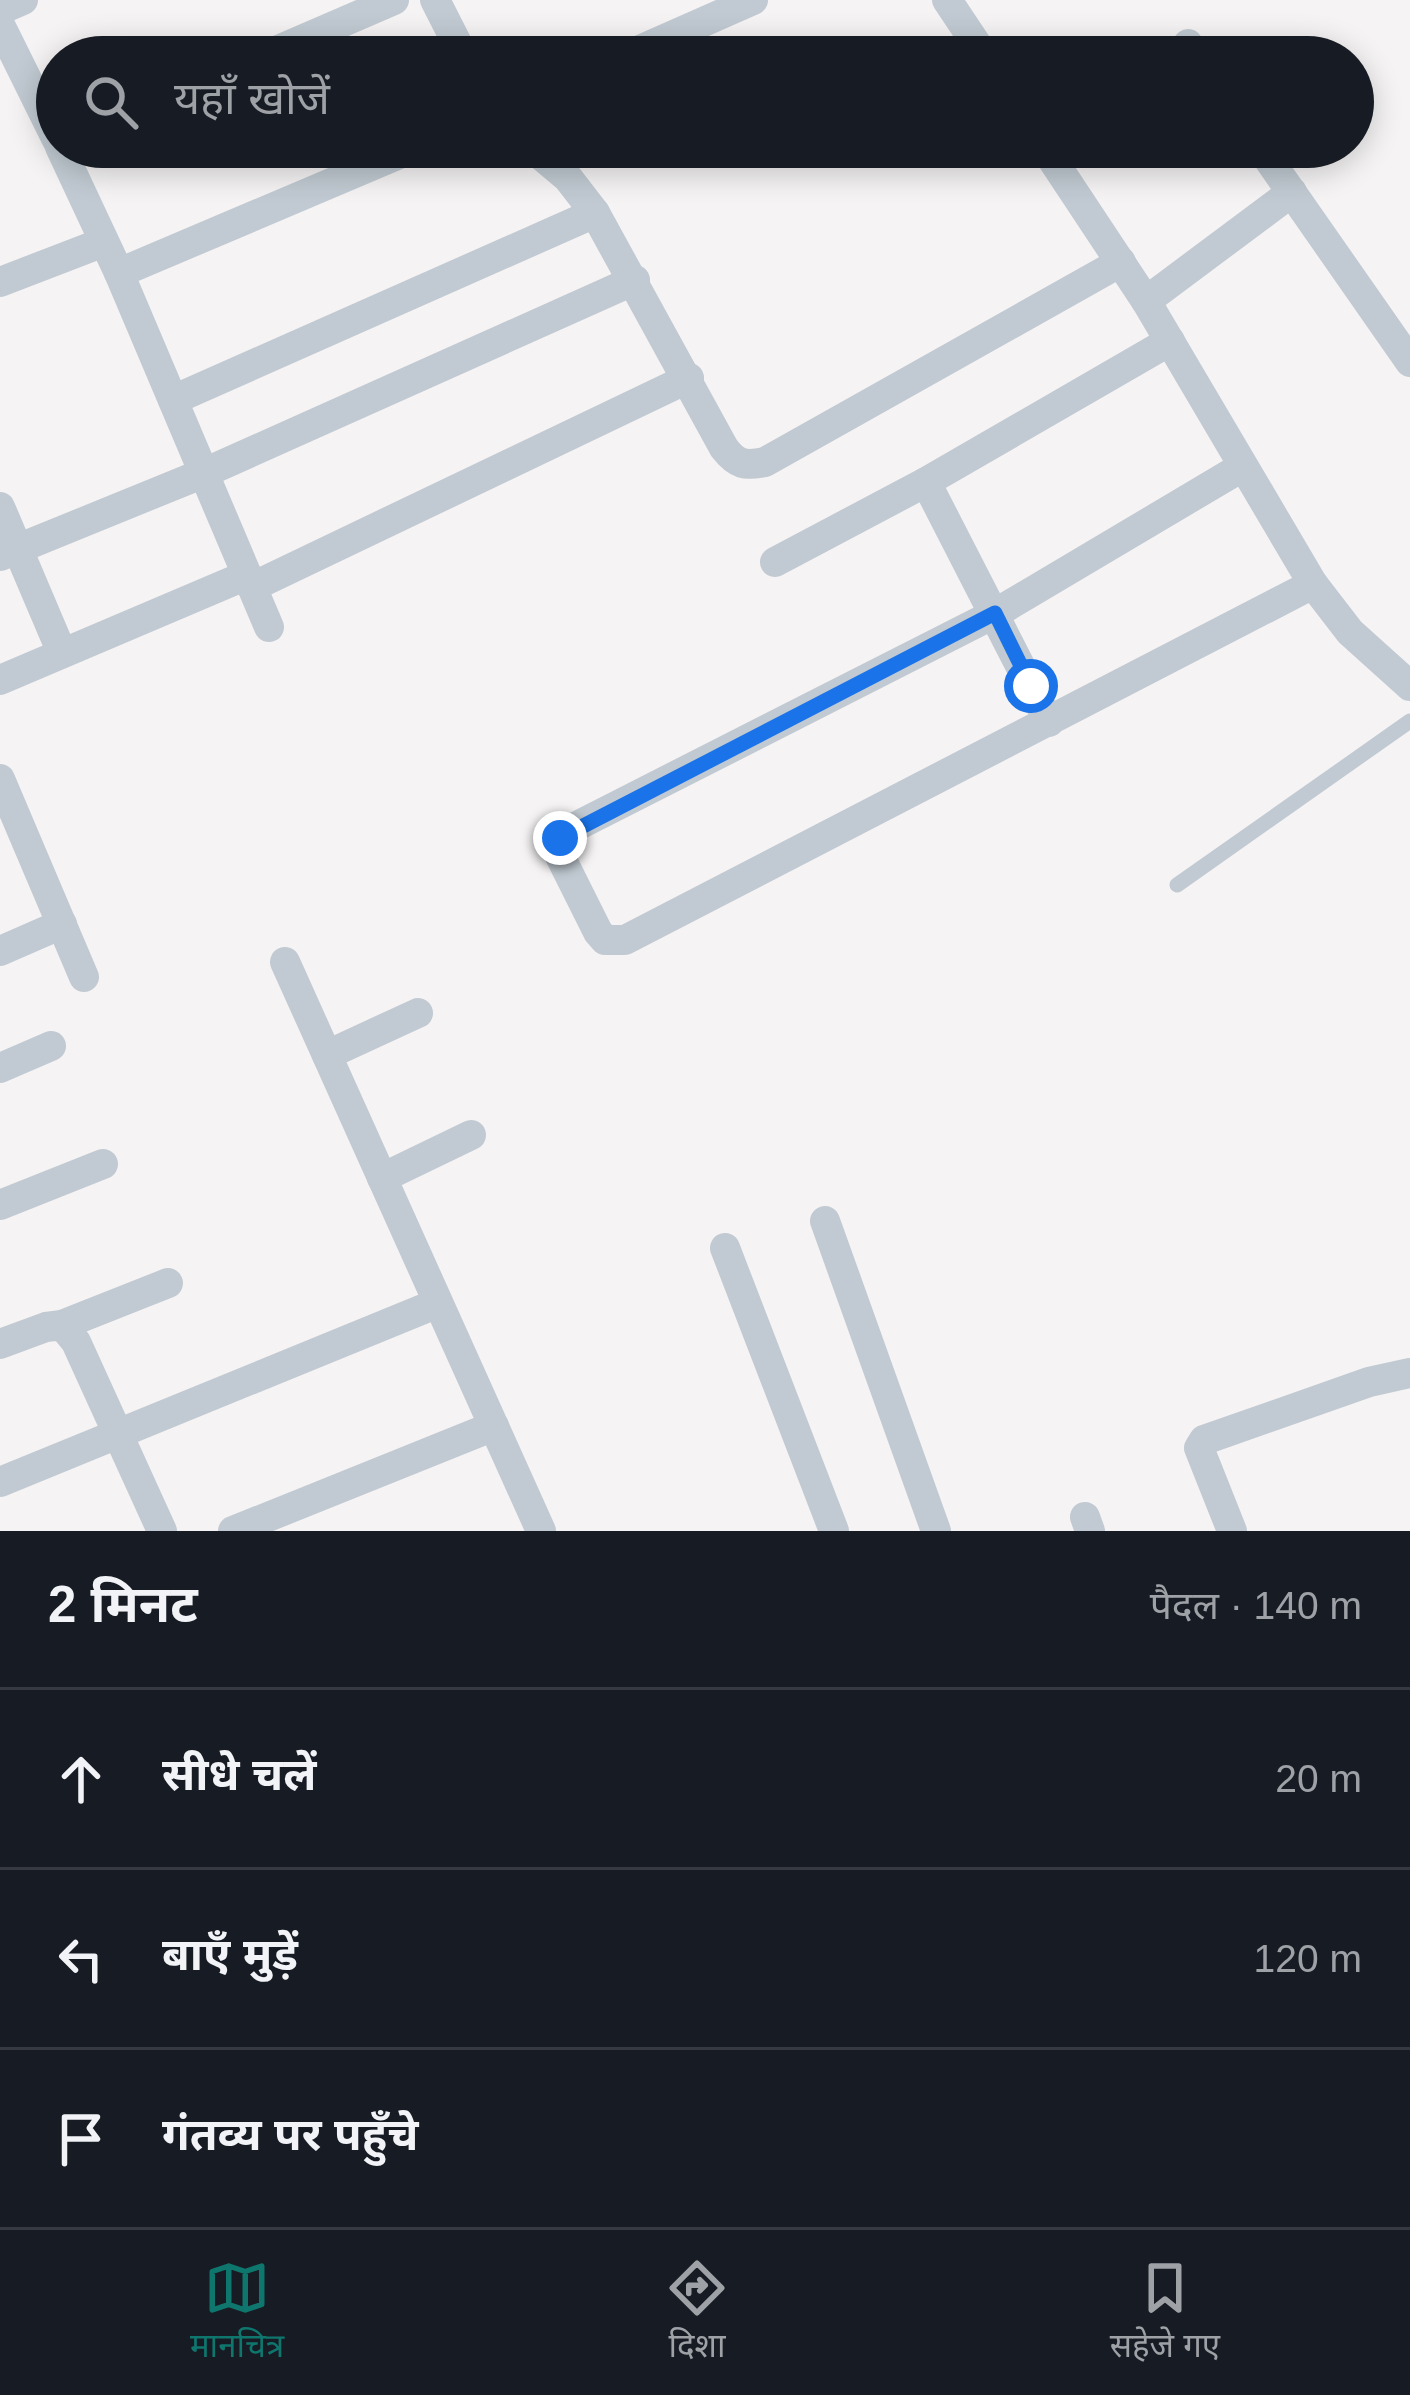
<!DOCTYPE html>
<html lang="hi">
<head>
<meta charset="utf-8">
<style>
	body { margin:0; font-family:Arial,"Noto Sans Devanagari",sans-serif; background:#242831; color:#f1f3f6 }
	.stop { position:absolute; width:36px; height:36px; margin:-27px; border:9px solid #1a73e8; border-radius:50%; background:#fff }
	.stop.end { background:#1a73e8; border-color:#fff; box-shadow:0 3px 12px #0008 }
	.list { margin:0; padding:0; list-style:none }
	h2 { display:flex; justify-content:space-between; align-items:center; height:156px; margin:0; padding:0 48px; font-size:51px }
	h2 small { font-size:39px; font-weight:400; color:#9ea1a6 }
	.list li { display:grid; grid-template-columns:78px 1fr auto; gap:36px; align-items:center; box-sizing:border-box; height:180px; padding:0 48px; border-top:3px solid #363941 }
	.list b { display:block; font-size:45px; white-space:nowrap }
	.list em { font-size:39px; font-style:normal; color:#9ea1a6 }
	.icon { flex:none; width:66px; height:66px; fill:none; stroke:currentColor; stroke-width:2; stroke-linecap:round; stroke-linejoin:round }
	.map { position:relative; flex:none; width:1410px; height:1531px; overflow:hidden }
	.search { position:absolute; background:#171b24; box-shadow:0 6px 30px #0003; left:36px; right:36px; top:36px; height:132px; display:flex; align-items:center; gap:30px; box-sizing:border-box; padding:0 42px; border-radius:66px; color:#9ea1a6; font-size:45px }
	.sheet { height:696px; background:#171b24 }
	nav { display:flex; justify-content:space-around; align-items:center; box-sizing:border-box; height:168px; border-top:3px solid #363941; background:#171b24; font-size:33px; color:#9ea1a6 }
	nav a { display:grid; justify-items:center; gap:6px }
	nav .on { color:#0f766e }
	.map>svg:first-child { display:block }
</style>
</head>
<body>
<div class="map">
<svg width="1410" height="1531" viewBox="0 0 1410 1531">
	<rect width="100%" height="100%" fill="#f5f3f3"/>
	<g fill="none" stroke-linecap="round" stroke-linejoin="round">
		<!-- lane -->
		<polyline stroke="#c1cad2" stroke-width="15" points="1177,885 1410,721"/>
		<!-- street -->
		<g stroke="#c1cad2" stroke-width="30">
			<polyline points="435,0 464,57"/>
			<polyline points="947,0 985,57"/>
			<polyline points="0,10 23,0"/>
			<polyline points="0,25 57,140"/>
			<polyline points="1188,44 1197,57"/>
			<polyline points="262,57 394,0"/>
			<polyline points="624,57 753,0"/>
			<polyline points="60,147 119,273 269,627"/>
			<path d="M531,147L568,178L595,213L724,448C737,465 745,466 765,462L1121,262"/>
			<polyline points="1044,147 1146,301 1313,584 1350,632 1410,686"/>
			<polyline points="1260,147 1410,362"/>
			<polyline points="119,273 416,147"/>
			<polyline points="0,282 104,242"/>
			<polyline points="1146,301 1292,192"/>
			<polyline points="173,400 595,213"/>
			<polyline points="1242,467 996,613 569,830 560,838 560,856 598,932 605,940 625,940 1313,584"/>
			<polyline points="926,482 1049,722"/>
			<polyline points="0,507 62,653"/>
			<polyline points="0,556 204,473 635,280"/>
			<polyline points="775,562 926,482 1170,341"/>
			<polyline points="252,587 689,378"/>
			<polyline points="0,680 247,575"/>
			<polyline points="0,779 84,977"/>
			<polyline points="0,951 62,924"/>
			<polyline points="285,962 541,1531"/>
			<polyline points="327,1055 418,1013"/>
			<polyline points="0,1068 51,1046"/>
			<polyline points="382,1178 471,1135"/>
			<polyline points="0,1205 103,1164"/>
			<polyline points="825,1221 936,1531"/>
			<polyline points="725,1248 834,1531"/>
			<polyline points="62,1325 168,1283"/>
			<polyline points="0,1344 46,1327 62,1325 76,1342 162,1531"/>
			<polyline points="0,1482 438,1303"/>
			<polyline points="1085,1517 1090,1531"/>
			<polyline points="233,1531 494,1426"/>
			<polyline points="1232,1531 1199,1448 1204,1440 1369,1382 1410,1373"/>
		</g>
	</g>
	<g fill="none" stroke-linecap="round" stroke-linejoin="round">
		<!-- route -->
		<polyline stroke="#1a73e8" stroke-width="15" points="560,838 995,613 1031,686"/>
	</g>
</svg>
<div class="stop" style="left:1031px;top:686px"></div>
<div class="stop end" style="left:560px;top:838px"></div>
<div class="search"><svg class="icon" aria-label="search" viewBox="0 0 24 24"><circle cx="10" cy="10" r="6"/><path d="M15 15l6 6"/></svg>यहाँ खोजें</div>
</div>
<section class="sheet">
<h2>2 मिनट<small>पैदल · 140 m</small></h2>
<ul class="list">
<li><svg class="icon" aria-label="ahead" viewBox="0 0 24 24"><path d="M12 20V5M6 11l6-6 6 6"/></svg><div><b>सीधे चलें</b></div><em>20 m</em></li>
<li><svg class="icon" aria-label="left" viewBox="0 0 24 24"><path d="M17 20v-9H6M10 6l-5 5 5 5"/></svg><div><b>बाएँ मुड़ें</b></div><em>120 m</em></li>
<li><svg class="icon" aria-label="arrive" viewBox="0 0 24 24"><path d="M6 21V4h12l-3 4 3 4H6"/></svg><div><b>गंतव्य पर पहुँचे</b></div></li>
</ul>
</section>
<nav>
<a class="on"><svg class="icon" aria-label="map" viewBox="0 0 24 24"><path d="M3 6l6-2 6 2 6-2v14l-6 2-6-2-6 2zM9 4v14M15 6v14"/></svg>मानचित्र</a>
<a><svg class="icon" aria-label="directions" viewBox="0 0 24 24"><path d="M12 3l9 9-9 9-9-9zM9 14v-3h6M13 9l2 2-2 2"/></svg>दिशा</a>
<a><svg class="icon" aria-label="saved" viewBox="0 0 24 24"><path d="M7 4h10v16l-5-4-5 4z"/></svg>सहेजे गए</a>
</nav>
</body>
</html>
